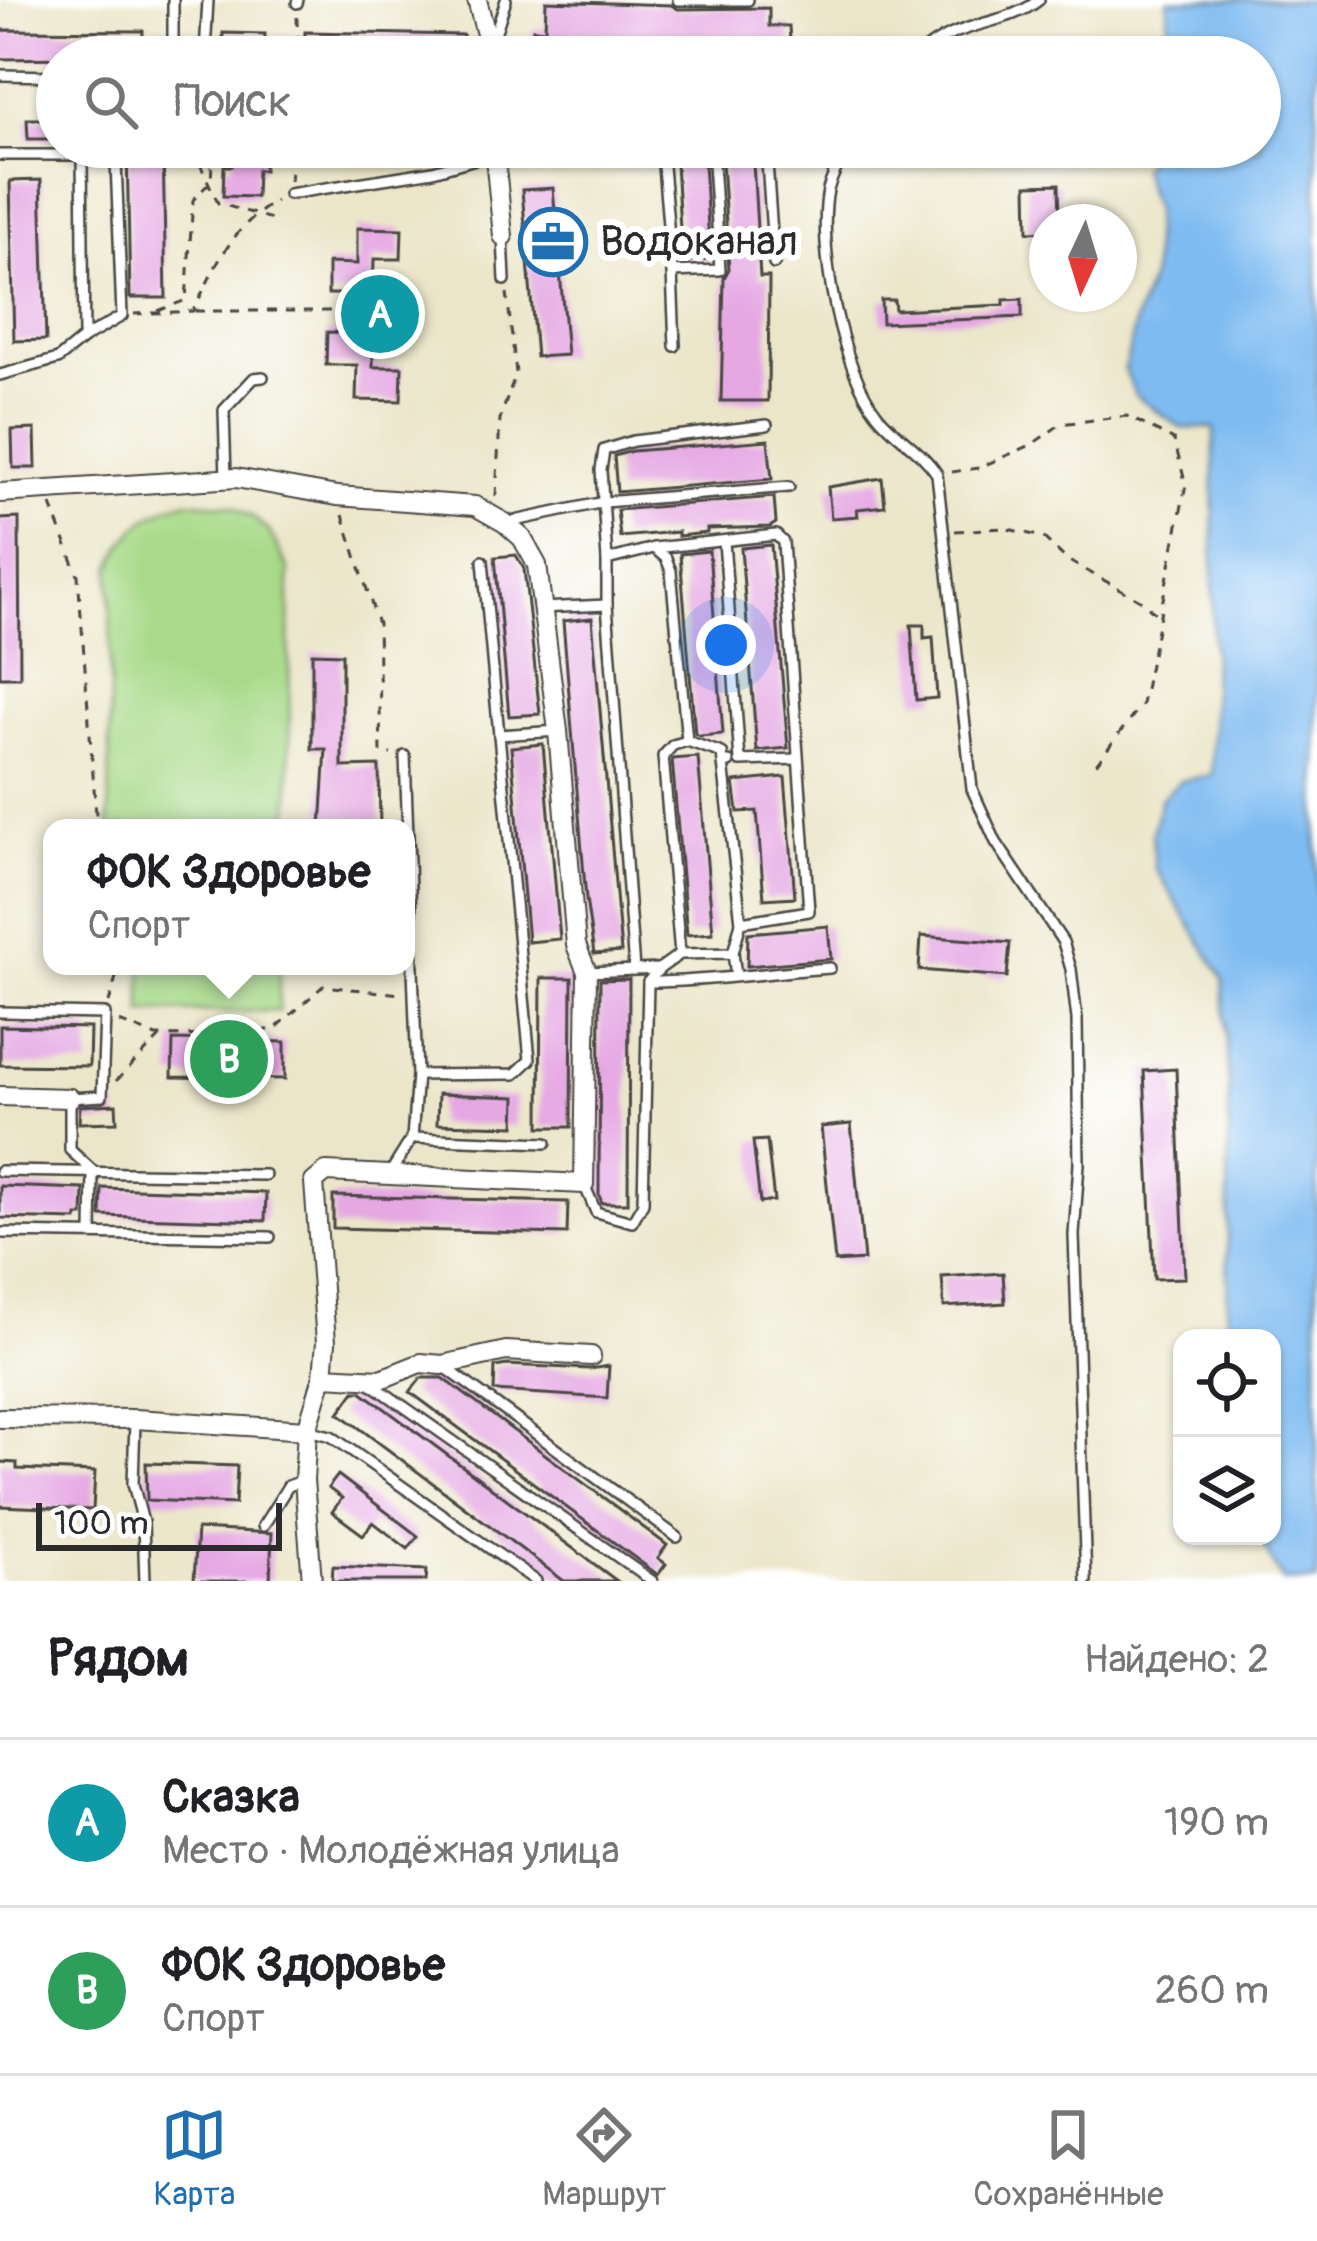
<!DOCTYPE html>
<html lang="ru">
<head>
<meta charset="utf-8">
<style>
	body { margin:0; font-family:Pangolin,sans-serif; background:#f2f2f2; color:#202124 }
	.controls { position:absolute; right:36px; bottom:36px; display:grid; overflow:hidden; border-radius:24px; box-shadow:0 3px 9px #0004 }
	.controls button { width:108px; height:108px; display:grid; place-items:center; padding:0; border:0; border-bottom:3px solid #e0e0e0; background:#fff; color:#202124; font:60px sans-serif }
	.compass { position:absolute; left:1029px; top:204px; width:108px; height:108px; border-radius:50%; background:#fff; box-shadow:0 3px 9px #0004; rotate:184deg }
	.scale { position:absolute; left:36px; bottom:30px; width:246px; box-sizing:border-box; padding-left:12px; border:6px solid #2b2b2b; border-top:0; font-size:33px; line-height:42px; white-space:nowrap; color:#2b2b2b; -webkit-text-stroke:9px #fff; paint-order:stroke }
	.you { position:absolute; left:726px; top:645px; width:42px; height:42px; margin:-30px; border:9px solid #fff; border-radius:50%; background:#1a73e8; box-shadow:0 0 0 18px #1a73e833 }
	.badge { display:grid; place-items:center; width:78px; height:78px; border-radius:50%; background:#1f6fb2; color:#fff; font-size:39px; font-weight:700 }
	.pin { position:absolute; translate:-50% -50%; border:6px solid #fff; box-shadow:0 3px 12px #0006 }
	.popup { position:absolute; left:43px; top:819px; width:372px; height:156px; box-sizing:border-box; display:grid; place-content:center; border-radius:24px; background:#fff; filter:drop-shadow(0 3px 9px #0005); font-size:39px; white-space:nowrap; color:#757577 }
	.popup b { font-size:45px; color:#202124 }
	.popup::after { content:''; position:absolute; left:50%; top:100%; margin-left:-24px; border:24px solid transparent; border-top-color:#fff }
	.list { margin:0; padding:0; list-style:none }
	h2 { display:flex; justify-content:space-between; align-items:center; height:156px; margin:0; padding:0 48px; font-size:51px }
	h2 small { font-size:39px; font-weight:400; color:#757577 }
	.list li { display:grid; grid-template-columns:78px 1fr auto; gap:36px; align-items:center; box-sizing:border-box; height:168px; padding:0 48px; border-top:3px solid #e0e0e0 }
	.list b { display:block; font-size:45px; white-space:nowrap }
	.list p { margin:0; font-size:39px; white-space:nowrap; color:#757577 }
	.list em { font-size:39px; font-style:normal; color:#757577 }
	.icon { flex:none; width:66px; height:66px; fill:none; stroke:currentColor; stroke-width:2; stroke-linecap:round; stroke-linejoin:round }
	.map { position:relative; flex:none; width:1317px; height:1581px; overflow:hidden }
	.search { position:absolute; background:#fff; box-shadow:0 3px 9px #0004; left:36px; right:36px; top:36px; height:132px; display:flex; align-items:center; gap:30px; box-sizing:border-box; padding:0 42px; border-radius:66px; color:#757577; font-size:45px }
	.sheet { height:492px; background:#fff }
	nav { display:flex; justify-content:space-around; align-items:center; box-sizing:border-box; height:168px; border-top:3px solid #e0e0e0; background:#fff; font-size:33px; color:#757577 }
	nav a { display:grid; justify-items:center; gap:6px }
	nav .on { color:#1f6fb2 }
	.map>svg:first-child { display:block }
</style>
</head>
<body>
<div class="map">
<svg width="1317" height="1581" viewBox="0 0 1317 1581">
	<rect width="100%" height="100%" fill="#fff"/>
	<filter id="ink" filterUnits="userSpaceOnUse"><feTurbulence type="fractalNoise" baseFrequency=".00833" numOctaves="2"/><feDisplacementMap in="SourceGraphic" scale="24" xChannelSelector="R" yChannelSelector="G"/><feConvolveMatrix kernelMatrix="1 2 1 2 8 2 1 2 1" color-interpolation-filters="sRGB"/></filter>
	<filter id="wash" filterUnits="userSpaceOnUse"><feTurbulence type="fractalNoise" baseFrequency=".004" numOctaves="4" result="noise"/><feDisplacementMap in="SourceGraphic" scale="48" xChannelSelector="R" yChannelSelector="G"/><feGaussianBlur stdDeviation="2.7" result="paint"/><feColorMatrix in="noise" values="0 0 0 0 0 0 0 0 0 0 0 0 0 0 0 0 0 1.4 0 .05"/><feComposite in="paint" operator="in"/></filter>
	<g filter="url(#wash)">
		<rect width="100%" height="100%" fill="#ebe6c9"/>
		<!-- green -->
		<g fill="#a8da89" stroke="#6a825a" stroke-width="3">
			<path d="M189,501L233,506L252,517L269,531L289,570L290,828H109L111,569C126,531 149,510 189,501Z"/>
			<polygon points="142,966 279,966 279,1011 142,1012"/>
		</g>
		<!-- water -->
		<polygon fill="#7ebbf1" stroke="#54738e" stroke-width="3" points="1168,0 1317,0 1317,1581 1283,1581 1258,1536 1272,1536 1272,1338 1227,1338 1229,1091 1223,978 1155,868 1152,834 1161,799 1180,781 1212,775 1214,428 1181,428 1135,395 1125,369 1137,315 1152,275 1154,210 1141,169 1153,147 1260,147 1260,57 1169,57"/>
		<g id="blocks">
			<!-- building -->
			<g fill="#e5a8e3">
				<polygon points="546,1 671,5 678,9 769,8 769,26 789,26 791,57 647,57 648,40 565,36 564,57 532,57 533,29 545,30"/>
				<polygon points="0,30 143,31 142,57 0,59"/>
				<polygon points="305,32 463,35 463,57 304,57"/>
				<polygon points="223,33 265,34 265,57 222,57"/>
				<polygon points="27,119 57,119 57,139 28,139"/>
				<polygon points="127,147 163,147 166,298 130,298"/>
				<polygon points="232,147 264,147 264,170 257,170 256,197 223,196 224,166 232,166"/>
				<polygon points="675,147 703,147 710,259 682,261"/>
				<polygon points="721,147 752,147 760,277 769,277 768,401 721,401 724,278 729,269"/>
				<polygon points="41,180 46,340 14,341 10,181"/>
				<polygon points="1059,184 1060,222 1047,222 1047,231 1028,232 1027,185"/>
				<polygon points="553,188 567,355 536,357 522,190"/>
				<polygon points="357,228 402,229 401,259 374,259 373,298 403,298 403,330 373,329 373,367 402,367 401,401 356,400 357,365 326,365 327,332 356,333 357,294 328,294 328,263 357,264"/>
				<polygon points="1022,299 1022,317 882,323 881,300 894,300 895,310 1004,305 1004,300"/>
				<polygon points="35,429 36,468 13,468 12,430"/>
				<polygon points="768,440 772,479 617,492 614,456 632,451"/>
				<polygon points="882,478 885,506 857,509 858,516 831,518 828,487"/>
				<polygon points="774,497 776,523 770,527 707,529 707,533 678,536 678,532 620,537 617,510"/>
				<polygon points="19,518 20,677 0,677 0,519"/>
				<polygon points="771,545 788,748 757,751 741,548"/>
				<polygon points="709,551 723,734 700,736 695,734 680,554"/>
				<polygon points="516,555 524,569 540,714 509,716 495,557"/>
				<polygon points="592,618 621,952 594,954 586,899 563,621"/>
				<polygon points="911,625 924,625 924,638 933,637 937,698 916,700"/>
				<polygon points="312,653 342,654 342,767 379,766 380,828 321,828 326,749 312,749"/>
				<polygon points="543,744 560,939 528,942 511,747"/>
				<polygon points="698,757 713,933 687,935 672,759"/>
				<polygon points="785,777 795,897 764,899 757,811 738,812 734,782"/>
				<polygon points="828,926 831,959 747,966 748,933"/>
				<polygon points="921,936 1010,943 1007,977 919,970"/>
				<polygon points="541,978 572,978 571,1127 540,1127"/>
				<polygon points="629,979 628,1203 602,1203 599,1195 600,980"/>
				<polygon points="0,1026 90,1028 89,1066 0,1065"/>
				<polygon points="173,1040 285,1042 285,1079 172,1077"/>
				<polygon points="1176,1069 1185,1278 1154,1279 1144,1071"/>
				<polygon points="438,1094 516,1097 515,1126 437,1124"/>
				<polygon points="116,1104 117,1122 79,1123 80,1106"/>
				<polygon points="851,1124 864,1260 835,1262 821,1127"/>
				<polygon points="767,1140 774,1201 760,1203 753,1141"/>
				<polygon points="0,1186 84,1189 83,1216 77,1216 77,1220 0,1218"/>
				<polygon points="102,1188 266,1193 265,1221 101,1216"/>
				<polygon points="333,1196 568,1202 567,1234 333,1228"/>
				<polygon points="1003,1273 1005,1303 944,1307 942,1277"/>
				<polygon points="507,1365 590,1369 609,1366 607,1398 494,1391 495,1367"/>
				<polygon points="421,1378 443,1378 667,1545 658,1558 666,1564 658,1575 410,1392"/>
				<polygon points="355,1391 361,1391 617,1581 564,1581 339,1413"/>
				<polygon points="0,1462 17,1463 17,1469 95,1472 93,1510 0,1506"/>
				<polygon points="146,1463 237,1466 235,1504 147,1500"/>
				<polygon points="338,1475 418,1536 408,1549 373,1522 363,1535 332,1512 342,1498 328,1488"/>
				<polygon points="197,1529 272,1533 270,1581 194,1581"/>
				<polygon points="333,1566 427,1570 426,1581 332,1581"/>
			</g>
		</g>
	</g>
	<g filter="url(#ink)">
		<use href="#blocks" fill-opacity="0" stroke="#484743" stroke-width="3"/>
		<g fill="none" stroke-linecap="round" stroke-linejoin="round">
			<defs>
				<g id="service">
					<polyline points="173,0 173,57"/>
					<polyline points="208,0 205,53 208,57"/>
					<polyline points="678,0 748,0"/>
					<polyline points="297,3 298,0"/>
					<polyline points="493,40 506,0"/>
					<path d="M917,57C959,18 1003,28 1039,0"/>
					<polyline points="0,75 57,76"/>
					<polyline points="766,147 774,264"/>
					<path d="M847,147C840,161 832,175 828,190C817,246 841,370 878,415C896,437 922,451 937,474L972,789L996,842L1063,942L1071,969L1077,1019L1079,1164L1074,1235L1086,1581"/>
					<polyline points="662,154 672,272 720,270 712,147"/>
					<polyline points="0,155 82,155 84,338"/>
					<polyline points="289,194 433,171 493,154"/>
					<polyline points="503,237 505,280"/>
					<polyline points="672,272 675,346"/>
					<polyline points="0,375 58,359 84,338 122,316 116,162"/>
					<polyline points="226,479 224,410 254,378 263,377"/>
					<polyline points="510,522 604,502 789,487"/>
					<polyline points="724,541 740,761 797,759"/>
					<polyline points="654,548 776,535 783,542 809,911 741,922 733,953"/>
					<polyline points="607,560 607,605"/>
					<polyline points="483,561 499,735"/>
					<polyline points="540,608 607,605 634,970"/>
					<polyline points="687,741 722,753 723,763 729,762"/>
					<polyline points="723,763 741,922"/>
					<polyline points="680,954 733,953 736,976"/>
					<polyline points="659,969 680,954 663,756 673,745 687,741 671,571 666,558 654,548 607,560 601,470 604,450 633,441 767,425"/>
					<path d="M648,982C710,982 769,972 830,968"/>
					<polyline points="0,1012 105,1014 102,1096 70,1098 70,1150 93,1171 92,1234"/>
					<polyline points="417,1075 515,1074 530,1060 499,735 558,731"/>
					<polyline points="412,1138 546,1143"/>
					<polyline points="0,1171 265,1175"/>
					<polyline points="389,1175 412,1138 417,1075 405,756"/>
					<polyline points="584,1184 596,1212 632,1222 643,1203 648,982 659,969 587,972"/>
					<polyline points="0,1233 270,1237"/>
					<polyline points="442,1365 677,1537"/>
					<polyline points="369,1382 652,1581"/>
					<polyline points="135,1420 133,1484 143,1522 145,1581"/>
					<polyline points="307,1430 331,1436 536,1581"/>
					<polyline points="263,1526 288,1486 304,1480"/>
				</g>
				<g id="minor">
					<polyline points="477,0 492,57"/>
					<polyline points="494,147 503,236"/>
					<polyline points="0,493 236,478 337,496 475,506 505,523 522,538 537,565 558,731 576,945 587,972 584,1184 326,1172 314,1182 326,1342 323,1376"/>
					<polyline points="0,1096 70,1098"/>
					<polyline points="0,1418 135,1419 307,1430"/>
					<polyline points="312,1581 304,1480 307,1430 323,1376 381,1379 421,1363 442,1365 506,1351 591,1356"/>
				</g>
			</defs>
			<!-- service casing -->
			<use href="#service" stroke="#484743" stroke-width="14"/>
			<!-- minor casing -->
			<use href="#minor" stroke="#484743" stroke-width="22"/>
			<!-- path -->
			<g stroke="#484743" stroke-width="3" stroke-dasharray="9 9" stroke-linecap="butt">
				<polyline points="297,17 298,57"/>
				<polyline points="192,147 218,203 271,219"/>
				<polyline points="290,181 293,147"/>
				<polyline points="158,311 186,300 193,200 211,181 213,147"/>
				<polyline points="195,311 334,311"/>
				<path d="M134,314L193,311C216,266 231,227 276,201"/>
				<polyline points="952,472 978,468 1031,445 1061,424 1127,416 1174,440 1186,485 1142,704 1096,764"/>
				<polyline points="496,496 500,419 516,373 507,293"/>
				<polyline points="51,505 78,575 97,828"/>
				<polyline points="343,515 378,624 381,753 391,754"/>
				<polyline points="955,531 1003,528 1043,537 1067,560 1142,601 1158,616"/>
				<polyline points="109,1003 119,966"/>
				<polyline points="119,1022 156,1036 229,1035 275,1029 323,986 401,994"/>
				<polyline points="116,1081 160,1037"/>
			</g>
			<!-- service -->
			<use href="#service" stroke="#fff" stroke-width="9"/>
			<!-- minor -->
			<use href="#minor" stroke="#fff" stroke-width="18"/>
		</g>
	</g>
	<!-- icons -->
	<defs>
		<symbol id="office-ring" viewBox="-11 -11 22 22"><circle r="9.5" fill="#fff" stroke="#1f6fb2" stroke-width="1.5"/><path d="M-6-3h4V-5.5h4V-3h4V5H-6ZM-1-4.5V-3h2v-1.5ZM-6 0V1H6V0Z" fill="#1f6fb2"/></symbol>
	</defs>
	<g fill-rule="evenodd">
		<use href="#office-ring" x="515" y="204" width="76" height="76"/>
	</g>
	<g text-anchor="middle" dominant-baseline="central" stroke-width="12" stroke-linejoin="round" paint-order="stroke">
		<!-- poi labels -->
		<g font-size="42" fill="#2b2b2b" stroke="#fff" text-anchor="start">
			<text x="600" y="242">Водоканал</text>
		</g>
	</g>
</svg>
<div class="controls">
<button><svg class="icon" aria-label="locate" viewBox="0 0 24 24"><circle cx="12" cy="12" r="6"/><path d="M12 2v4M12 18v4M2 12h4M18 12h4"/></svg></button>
<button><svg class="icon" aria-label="layers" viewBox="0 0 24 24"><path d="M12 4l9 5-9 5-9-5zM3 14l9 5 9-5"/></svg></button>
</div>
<svg class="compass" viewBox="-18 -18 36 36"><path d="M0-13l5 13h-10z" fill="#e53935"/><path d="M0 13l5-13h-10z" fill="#757577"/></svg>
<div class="scale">100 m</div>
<div class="you"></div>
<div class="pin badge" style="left:380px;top:314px;background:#0f9aa8">A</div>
<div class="pin badge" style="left:229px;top:1059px;background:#2e9e5b">B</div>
<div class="popup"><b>ФОК Здоровье</b>Спорт</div>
<div class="search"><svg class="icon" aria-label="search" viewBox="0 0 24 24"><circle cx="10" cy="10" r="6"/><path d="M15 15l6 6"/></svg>Поиск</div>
</div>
<section class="sheet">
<h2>Рядом<small>Найдено: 2</small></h2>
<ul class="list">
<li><span class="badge" style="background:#0f9aa8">A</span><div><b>Сказка</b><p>Место · Молодёжная улица</p></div><em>190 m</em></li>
<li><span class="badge" style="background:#2e9e5b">B</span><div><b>ФОК Здоровье</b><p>Спорт</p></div><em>260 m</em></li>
</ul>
</section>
<nav>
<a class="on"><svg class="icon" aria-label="map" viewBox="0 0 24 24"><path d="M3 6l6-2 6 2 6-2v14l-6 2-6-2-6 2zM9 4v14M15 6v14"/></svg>Карта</a>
<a><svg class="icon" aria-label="directions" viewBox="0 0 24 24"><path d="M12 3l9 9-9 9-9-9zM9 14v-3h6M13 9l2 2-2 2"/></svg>Маршрут</a>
<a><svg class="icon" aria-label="saved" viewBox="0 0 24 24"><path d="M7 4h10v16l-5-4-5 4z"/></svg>Сохранённые</a>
</nav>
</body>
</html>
